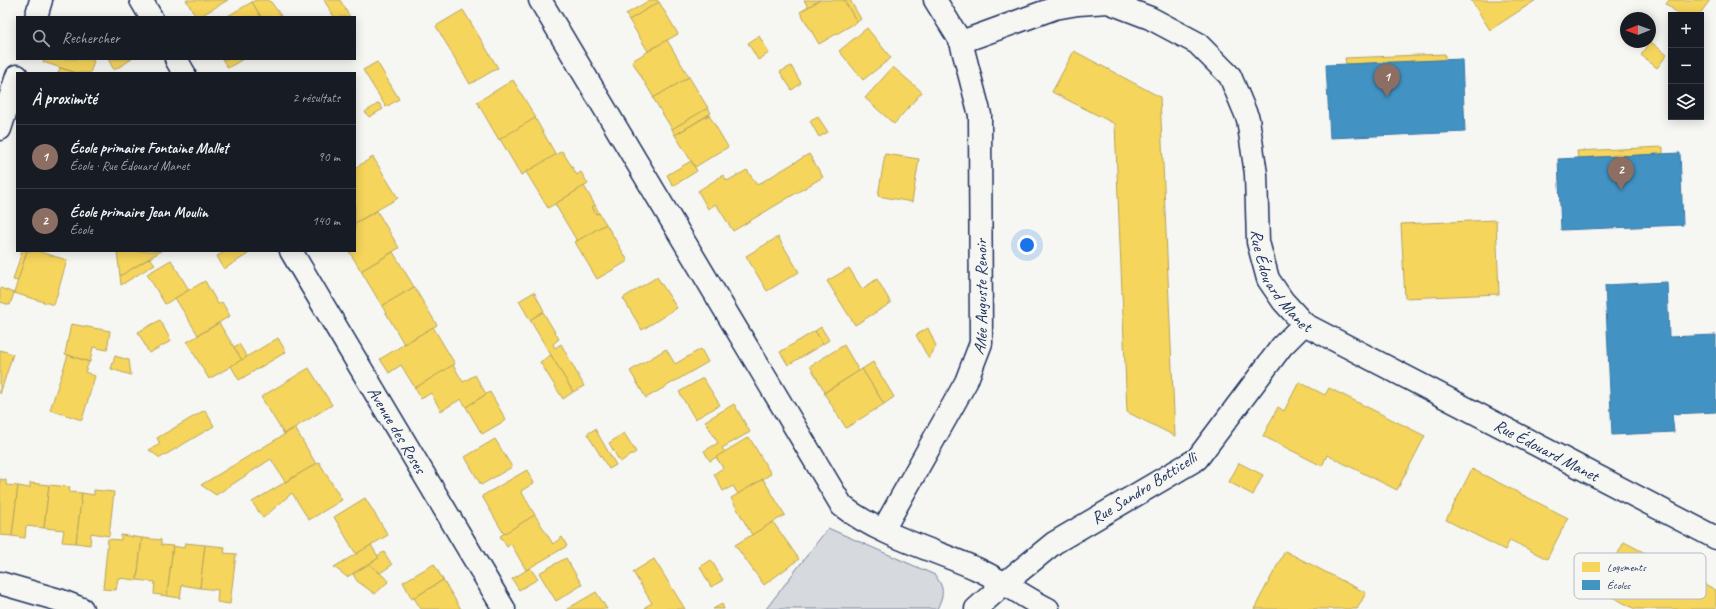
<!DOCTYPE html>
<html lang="fr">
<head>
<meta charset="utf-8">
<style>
	body { margin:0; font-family:Caveat,sans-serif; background:#242831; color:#f1f3f6 }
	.controls { position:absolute; right:12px; top:12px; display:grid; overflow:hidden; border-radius:0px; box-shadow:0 2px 10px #0003 }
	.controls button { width:36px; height:36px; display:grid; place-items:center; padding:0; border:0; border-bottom:1px solid #363941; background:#171b24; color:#f1f3f6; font:20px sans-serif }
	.compass { position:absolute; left:1620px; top:12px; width:36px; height:36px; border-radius:50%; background:#171b24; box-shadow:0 2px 10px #0003; rotate:269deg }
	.you { position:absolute; left:1027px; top:245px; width:14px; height:14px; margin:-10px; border:3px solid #fff; border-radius:50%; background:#1a73e8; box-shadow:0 0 0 6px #1a73e833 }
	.badge { display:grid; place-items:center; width:26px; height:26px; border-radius:50%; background:#0b8043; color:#fff; font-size:13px; font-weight:700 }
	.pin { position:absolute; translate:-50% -33px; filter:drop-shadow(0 1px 2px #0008) }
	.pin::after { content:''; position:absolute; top:21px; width:14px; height:12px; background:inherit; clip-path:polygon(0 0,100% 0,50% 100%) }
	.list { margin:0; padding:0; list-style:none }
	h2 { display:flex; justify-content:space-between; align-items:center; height:52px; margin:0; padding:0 16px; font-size:17px }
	h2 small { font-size:13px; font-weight:400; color:#9ea1a6 }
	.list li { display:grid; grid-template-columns:26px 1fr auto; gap:12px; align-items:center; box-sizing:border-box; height:64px; padding:0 16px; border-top:1px solid #363941 }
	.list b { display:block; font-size:15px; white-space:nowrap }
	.list p { margin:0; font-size:13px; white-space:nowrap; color:#9ea1a6 }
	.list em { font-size:13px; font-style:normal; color:#9ea1a6 }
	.icon { flex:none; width:22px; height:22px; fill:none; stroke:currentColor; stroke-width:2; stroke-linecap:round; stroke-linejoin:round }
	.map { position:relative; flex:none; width:1716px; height:609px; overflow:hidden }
	.search { position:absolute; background:#171b24; box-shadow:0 2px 10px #0003; left:16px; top:16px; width:340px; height:44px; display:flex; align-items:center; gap:10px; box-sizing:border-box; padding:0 14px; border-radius:0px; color:#9ea1a6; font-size:15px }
	.panel { position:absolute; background:#171b24; box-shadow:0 2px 10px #0003; left:16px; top:72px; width:340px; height:180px; border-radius:0px }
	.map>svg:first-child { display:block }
</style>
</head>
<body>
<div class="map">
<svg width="1716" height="609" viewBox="0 0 1716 609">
	<rect width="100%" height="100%" fill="#f6f6f2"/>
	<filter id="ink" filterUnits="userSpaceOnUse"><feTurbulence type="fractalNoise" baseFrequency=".025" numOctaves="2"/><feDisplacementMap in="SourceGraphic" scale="8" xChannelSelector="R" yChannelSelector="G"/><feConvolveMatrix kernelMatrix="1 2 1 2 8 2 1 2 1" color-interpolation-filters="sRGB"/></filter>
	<g filter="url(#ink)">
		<!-- green -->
		<path fill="#d6d9dd" stroke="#78849e" d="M828,528L935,575C945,589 944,594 937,609H766Z"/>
		<!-- homes -->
		<g fill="#f6d55c" stroke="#b4a35d">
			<polygon points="186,0 228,0 199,17 196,17"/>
			<polygon points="256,0 267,0 271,2 282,17 261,17 252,2"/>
			<polygon points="324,0 340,0 350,17 334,17"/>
			<polygon points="650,0 657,0 659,2 629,20 626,14"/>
			<polygon points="804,0 820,0 808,7"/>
			<polygon points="820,0 844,0 857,22 819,44 800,12"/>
			<polygon points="844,0 850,0 861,19 857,22"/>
			<polygon points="1471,0 1536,0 1490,30"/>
			<polygon points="1669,0 1710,0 1699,15 1680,15 1666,4"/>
			<polygon points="252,2 261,17 226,17"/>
			<polygon points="659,2 678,34 648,51 629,20"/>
			<polygon points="463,10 498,68 470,84 436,26"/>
			<polygon points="867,28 891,58 863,80 839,51"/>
			<polygon points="759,36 769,53 758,60 748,43"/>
			<polygon points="667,40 689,77 654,98 632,61"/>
			<polygon points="1651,42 1667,55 1657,68 1641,55"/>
			<polygon points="1074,51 1160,97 1175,436 1127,412 1115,124 1052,92"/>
			<polygon points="1445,54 1445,60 1346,64 1345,58"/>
			<polygon points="44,59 89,59 94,61 90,73 77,73 43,62"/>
			<polygon points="108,59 132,59 114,70"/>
			<polygon points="222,59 243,59 228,68"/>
			<polygon points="377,62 399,99 386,107 363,70"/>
			<polygon points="791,66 801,83 792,90 780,72"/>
			<polygon points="893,67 922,92 894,124 865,98"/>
			<polygon points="60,68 77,73 58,73"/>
			<polygon points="689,77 708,108 672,129 653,98"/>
			<polygon points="513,80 536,118 499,140 477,102"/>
			<polygon points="379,103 383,109 369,117 365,112"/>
			<polygon points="708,108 711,113 675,135 672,129"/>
			<polygon points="709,115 728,147 695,167 675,135"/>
			<polygon points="818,117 828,132 819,137 810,121"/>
			<polygon points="535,118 556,155 521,175 500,139"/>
			<polygon points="1663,147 1663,154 1578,158 1577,151"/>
			<polygon points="562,151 577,175 581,172 588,184 548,208 526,172"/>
			<polygon points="809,154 823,177 733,231 716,204 708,209 698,191 723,175 727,181 747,170 757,185"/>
			<polygon points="885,154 919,159 912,202 878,196"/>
			<polygon points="373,157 398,198 355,223 355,168"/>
			<polygon points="691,161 697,171 673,186 667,175"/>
			<polygon points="584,186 595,205 592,207 596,214 599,213 606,224 577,241 555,204"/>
			<polygon points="595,205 599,213 596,214 592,207"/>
			<polygon points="377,211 399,248 361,271 349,251 355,251 355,223"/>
			<polygon points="1496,220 1499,294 1405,298 1401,224"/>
			<polygon points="606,224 628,261 597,279 575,242"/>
			<polygon points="778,237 799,272 767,291 746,256"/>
			<polygon points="22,251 27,251 18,281 13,280"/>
			<polygon points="27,251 37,251 67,260 54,305 14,293"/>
			<polygon points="117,251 161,251 120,276"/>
			<polygon points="226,251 246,251 248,254 224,269 217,256"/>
			<polygon points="393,252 414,287 382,306 361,271"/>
			<polygon points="150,258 155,264 121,285 120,276"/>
			<polygon points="171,260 189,290 165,304 147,274"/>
			<polygon points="849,268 862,289 877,279 891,303 855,325 827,281"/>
			<polygon points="657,277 677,308 642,330 623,298"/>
			<polygon points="205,281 218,304 222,302 230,316 198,335 175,298"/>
			<polygon points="414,287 437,325 404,344 382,306"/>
			<polygon points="0,288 14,293 10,305 0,302"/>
			<polygon points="534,292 544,311 530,320 519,301"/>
			<polygon points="543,312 559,339 553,344 555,348 561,344 584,386 573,392 530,320"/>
			<polygon points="160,320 171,341 149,353 138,332"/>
			<polygon points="219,323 242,360 209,379 187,342"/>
			<polygon points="71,324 110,331 107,350 93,347 90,362 65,354"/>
			<polygon points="433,327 455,364 415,388 401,365 389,373 380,359"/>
			<polygon points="821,327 829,340 823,344 815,331"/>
			<polygon points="928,328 936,346 929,359 916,335"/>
			<polygon points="815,331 823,344 788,365 780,352"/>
			<polygon points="278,338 286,352 239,380 231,366"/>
			<polygon points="239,344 247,357 242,360 234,347"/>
			<polygon points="844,345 859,371 825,392 810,366"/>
			<polygon points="666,349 675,364 701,349 708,362 646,398 630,371"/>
			<polygon points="0,350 13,354 0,394"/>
			<polygon points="68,355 89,362 85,372 95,376 82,420 50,410"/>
			<polygon points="551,355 573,392 563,399 540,362"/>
			<polygon points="115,356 129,360 131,375 111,369"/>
			<polygon points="873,362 894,397 884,404 862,369"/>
			<polygon points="453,365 463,382 475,375 486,394 466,407 461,399 441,411 431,393 421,399 415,388"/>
			<polygon points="309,368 332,405 284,434 261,397"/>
			<polygon points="862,369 884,404 846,428 824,393"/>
			<polygon points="703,378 720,405 695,419 679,392"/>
			<polygon points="1299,382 1325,395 1329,388 1425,436 1397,490 1327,455 1322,466 1263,436 1278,407 1284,411"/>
			<polygon points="490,392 506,420 482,434 466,407"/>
			<polygon points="734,404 750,432 722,448 725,452 710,461 704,451 718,443 705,421"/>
			<polygon points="205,410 214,426 160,458 149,450 160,444 157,438"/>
			<polygon points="295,428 316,464 285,482 271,459 216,495 201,485"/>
			<polygon points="595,429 616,465 609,469 587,434"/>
			<polygon points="624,433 636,452 620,462 609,443"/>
			<polygon points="749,437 771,474 738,494 733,486 723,491 714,474 723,468 716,457"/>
			<polygon points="495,439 512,467 481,485 465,457"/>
			<polygon points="319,462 342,500 309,520 292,493 263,518 252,502"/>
			<polygon points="1239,463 1263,475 1253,495 1229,482"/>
			<polygon points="1472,469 1568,518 1547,559 1510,540 1505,550 1446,520"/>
			<polygon points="527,470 534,483 521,491 535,515 504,534 482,496"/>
			<polygon points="0,479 6,480 6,485 18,486 12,536 0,535"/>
			<polygon points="763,479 785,515 752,535 731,498"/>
			<polygon points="30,483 49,485 44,528 26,526 25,538 12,536 18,486 30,488"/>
			<polygon points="49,485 70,487 69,492 82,493 76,543 62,542 64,530 44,528"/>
			<polygon points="94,490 114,492 109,536 91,533 90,545 76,543 82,493 94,495"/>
			<polygon points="365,498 388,535 356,554 334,517"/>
			<polygon points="535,515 553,544 562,537 567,546 526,570 511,544 507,547 500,536"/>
			<polygon points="773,522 799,559 764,585 735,545"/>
			<polygon points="121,535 142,538 137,580 118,578 116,590 103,589 108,539 121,540"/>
			<polygon points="142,538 161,540 161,545 173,546 167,596 154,594 155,582 137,580"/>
			<polygon points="1624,542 1716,590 1716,609 1635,609 1599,590"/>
			<polygon points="185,543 205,545 200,588 182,585 180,598 167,596 173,546 184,548"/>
			<polygon points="205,545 225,547 224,553 236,554 230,604 217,602 218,590 200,588"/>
			<polygon points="371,545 379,558 347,577 334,567"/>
			<polygon points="1285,551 1366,593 1357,609 1254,609"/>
			<polygon points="384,552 392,565 380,573 369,564 379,558 377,556"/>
			<polygon points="566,558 582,585 556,601 539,573"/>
			<polygon points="654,559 685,609 646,609 645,607 652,603 633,572"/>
			<polygon points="711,560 723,580 711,587 700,567"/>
			<polygon points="369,564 389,581 375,594 357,581 353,574"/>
			<polygon points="434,564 443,580 412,599 403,582"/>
			<polygon points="530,568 538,579 519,590 512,579"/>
			<polygon points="443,580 461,609 421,609 414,598"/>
			<polygon points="596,592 607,609 567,609"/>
			<polygon points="722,604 724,609 713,609"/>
		</g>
		<!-- schools -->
		<g fill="#4393c3" stroke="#3775a5">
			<polygon points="1462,59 1465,132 1330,138 1326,65"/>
			<polygon points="1680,153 1683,225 1561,230 1558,159"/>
			<polygon points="1667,282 1669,337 1716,335 1716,412 1672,414 1674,432 1612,435 1605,285"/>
		</g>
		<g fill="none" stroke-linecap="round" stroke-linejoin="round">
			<defs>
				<g id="street">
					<polyline points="141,0 151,17"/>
					<path d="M540,0L842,506C881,536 932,549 977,569C1002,580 1023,597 1048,609"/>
					<polyline points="36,17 41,0"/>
					<path id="s1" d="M961,42L1055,8L1078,4L1108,2L1150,18L1197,43L1230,76L1248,119L1256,174L1258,242L1268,279L1283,301L1304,324L1716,538"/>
					<polyline points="176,59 184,73"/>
					<polyline points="0,129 17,76"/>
					<path id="s2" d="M291,251L504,609"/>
					<path id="s3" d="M883,530L966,382L981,343L980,115L961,42L935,0"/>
					<polyline points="0,583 59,600 82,609"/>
					<polyline points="976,609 1005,583 1054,543 1197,459 1282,346 1304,324"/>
				</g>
			</defs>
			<!-- street casing -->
			<use href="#street" stroke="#1b2f5e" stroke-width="25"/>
			<!-- street -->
			<use href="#street" stroke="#f6f6f2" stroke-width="22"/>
		</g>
	</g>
	<g text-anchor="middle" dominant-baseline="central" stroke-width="4" stroke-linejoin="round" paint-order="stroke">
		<!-- street labels -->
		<g font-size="17" fill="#1b2f5e" stroke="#f6f6f2">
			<text stroke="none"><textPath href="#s1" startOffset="514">Rue Édouard Manet</textPath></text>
			<text stroke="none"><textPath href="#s3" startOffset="258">Allée Auguste Renoir</textPath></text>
			<text stroke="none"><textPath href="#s2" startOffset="208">Avenue des Roses</textPath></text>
			<text stroke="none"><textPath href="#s1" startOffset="838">Rue Édouard Manet</textPath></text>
			<text transform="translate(1144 488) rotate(-32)">Rue Sandro Botticelli</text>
		</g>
	</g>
	<!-- legend -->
	<rect x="1574" y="553" width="132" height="46" rx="6" fill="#f6f6f2" stroke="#b4bac6" stroke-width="1"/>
	<rect x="1582" y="562" width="18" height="10" fill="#f6d55c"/>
	<rect x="1582" y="580" width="18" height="10" fill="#4393c3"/>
	<g font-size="11" fill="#1b2f5e">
		<text x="1607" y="571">Logements</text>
		<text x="1607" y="589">Écoles</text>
	</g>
</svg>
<div class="controls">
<button>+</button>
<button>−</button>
<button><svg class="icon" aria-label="layers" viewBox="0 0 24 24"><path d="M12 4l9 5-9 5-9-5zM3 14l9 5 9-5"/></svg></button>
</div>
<svg class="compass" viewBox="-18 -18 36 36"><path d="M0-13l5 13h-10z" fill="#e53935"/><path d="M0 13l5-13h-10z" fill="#9ea1a6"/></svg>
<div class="you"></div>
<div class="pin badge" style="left:1387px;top:97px;background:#8d6e63">1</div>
<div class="pin badge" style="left:1621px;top:190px;background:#8d6e63">2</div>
<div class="search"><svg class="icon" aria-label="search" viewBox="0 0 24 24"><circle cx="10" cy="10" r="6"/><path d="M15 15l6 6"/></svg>Rechercher</div>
<section class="panel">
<h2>À proximité<small>2 résultats</small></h2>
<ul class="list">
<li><span class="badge" style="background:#8d6e63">1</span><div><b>École primaire Fontaine Mallet</b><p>École · Rue Édouard Manet</p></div><em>90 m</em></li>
<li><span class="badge" style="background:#8d6e63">2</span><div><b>École primaire Jean Moulin</b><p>École</p></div><em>140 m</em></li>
</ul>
</section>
</div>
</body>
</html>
